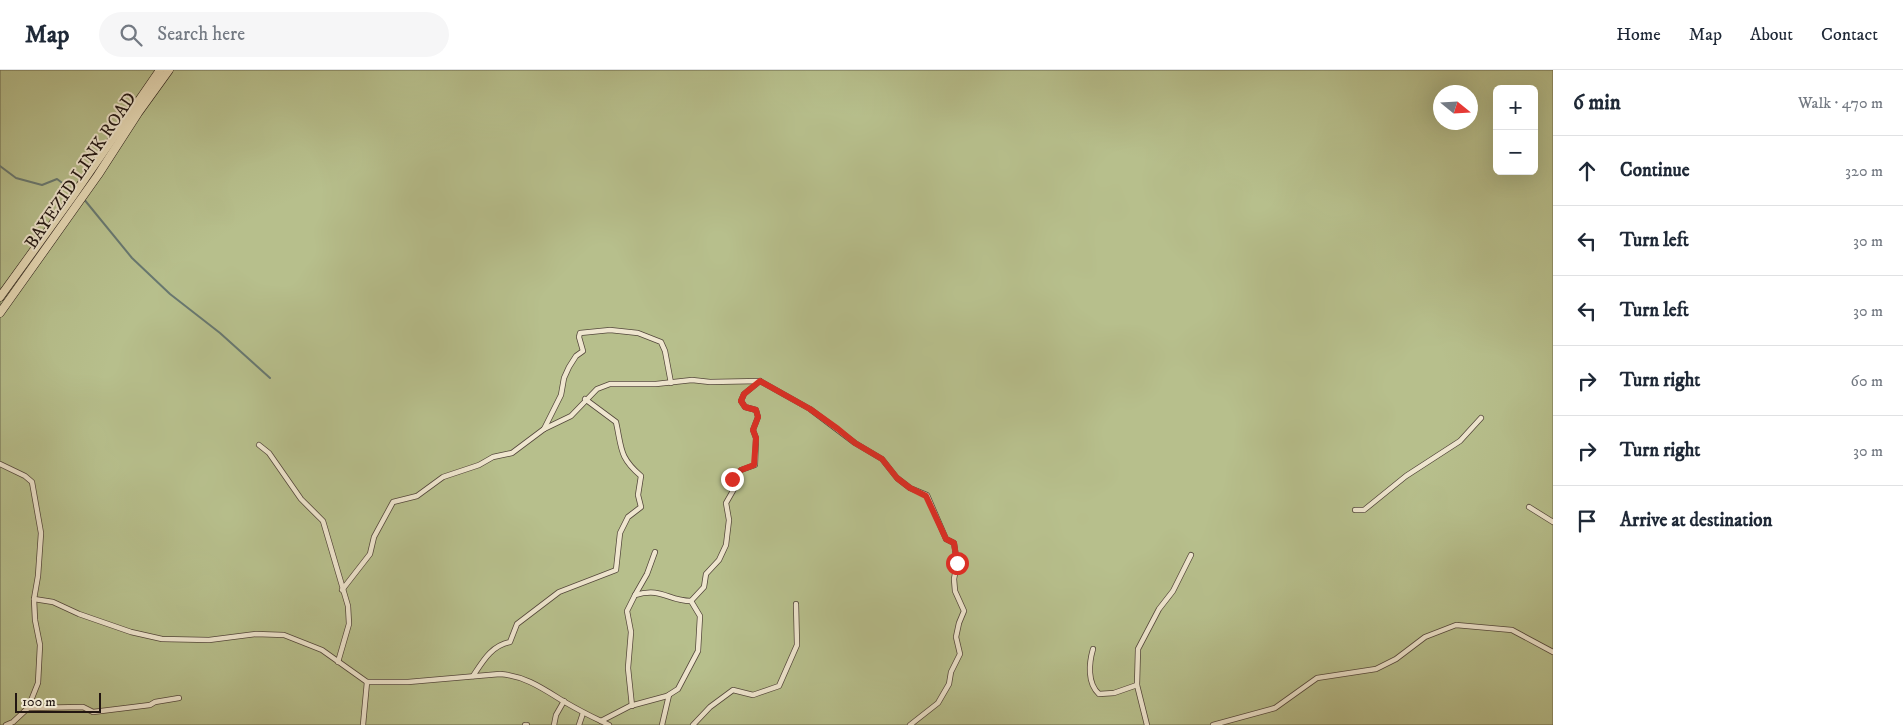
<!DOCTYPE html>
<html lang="en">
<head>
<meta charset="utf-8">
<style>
	body { margin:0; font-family:"IM FELL DW Pica",serif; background:#f6f6f7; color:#1f2937 }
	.controls { position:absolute; right:15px; top:15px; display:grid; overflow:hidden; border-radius:8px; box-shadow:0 5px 20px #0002 }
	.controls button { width:45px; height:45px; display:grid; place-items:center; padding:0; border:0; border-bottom:1px solid #e0e1e3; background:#fff; color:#1f2937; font:25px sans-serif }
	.compass { position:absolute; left:1433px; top:15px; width:45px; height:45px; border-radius:50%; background:#fff; box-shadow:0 5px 20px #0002; rotate:108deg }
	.scale { position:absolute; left:15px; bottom:12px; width:86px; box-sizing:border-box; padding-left:5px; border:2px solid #221612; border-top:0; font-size:14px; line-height:18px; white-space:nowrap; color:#221612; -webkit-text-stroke:4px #efe6cf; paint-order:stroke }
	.stop { position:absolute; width:15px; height:15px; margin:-11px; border:4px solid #d93025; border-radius:50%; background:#fff }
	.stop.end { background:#d93025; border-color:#fff; box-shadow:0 1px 5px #0008 }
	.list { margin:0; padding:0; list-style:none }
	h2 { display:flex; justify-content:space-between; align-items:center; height:65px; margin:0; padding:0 20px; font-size:21px }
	h2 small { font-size:16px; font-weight:400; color:#747a83 }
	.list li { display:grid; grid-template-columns:32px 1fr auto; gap:15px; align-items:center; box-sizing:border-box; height:70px; padding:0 20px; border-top:1px solid #e0e1e3 }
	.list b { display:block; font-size:19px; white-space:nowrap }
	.list em { font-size:16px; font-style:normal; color:#747a83 }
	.icon { flex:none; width:28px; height:28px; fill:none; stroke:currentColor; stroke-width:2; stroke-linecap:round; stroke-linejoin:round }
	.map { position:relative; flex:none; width:1553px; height:655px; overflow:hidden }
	header { display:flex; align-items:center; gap:30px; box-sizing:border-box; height:70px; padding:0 25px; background:#fff; border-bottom:1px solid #e0e1e3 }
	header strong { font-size:24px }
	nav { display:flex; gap:28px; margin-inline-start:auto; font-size:18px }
	.search { width:350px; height:45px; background:#f6f6f7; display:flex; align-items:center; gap:12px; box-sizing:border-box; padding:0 18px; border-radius:28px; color:#747a83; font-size:19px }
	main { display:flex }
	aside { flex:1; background:#fff }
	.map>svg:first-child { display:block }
</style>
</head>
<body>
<header>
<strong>Map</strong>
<div class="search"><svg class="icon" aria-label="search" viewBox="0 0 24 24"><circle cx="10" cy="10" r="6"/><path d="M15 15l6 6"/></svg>Search here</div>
<nav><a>Home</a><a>Map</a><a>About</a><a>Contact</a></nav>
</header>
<main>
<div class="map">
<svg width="1553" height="655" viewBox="0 0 1553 655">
	<rect width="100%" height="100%" fill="#e6d9b5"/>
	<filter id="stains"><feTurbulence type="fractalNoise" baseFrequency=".004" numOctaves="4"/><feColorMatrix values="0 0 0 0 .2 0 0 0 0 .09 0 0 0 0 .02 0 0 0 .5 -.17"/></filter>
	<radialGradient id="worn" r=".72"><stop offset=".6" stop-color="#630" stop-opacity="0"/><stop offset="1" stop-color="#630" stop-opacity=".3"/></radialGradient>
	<!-- green -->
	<path fill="#b7bf8c" stroke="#6c6a4f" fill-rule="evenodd" d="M0,0H1553V655H0ZM1497,19H1534V101H1497ZM1440,22H1470V52H1440Z"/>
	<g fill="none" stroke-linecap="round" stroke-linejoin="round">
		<!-- stream -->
		<g stroke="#687870" stroke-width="2">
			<polyline points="0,96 16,108 42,115 57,109 73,121"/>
			<polyline points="83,128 132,188 170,224 220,263 270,308"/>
		</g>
		<defs>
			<g id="street">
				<polyline points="544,359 571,346 597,319 610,314 656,314 692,310 710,312 760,311 810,339 855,373 882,389 897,408 910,418 927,425 946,469 954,473 957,493 954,509 955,521 964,541 959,553 956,567 960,584 951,602 949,614 938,633 910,655"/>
				<polyline points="259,375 269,383 301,429 323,451 348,536 349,554 338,592"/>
				<polyline points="0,394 25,406 32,412 41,463 38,506 34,529 35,550 40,575 38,613 28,638 13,652 6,655"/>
				<polyline points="1529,437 1553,452"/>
				<polyline points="1355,440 1364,440 1406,406 1460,371 1481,348"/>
				<polyline points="342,520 370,484 374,467 393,432 417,426 443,407 479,395 493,387 512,383 544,359 561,325 564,308 569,297 576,286 583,281 579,267 580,263 610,260 638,263 661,272 665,281 671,313"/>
				<polyline points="635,525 647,504 655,482"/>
				<path d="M34,529L53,532L79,544L131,562L162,569L209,570L256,564L284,565L322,580L367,612H408L500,604C525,606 542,618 563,631C575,638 588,645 601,651L630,636L667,626L678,619L698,581L700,546L691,531L704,517L706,504L719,490L726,475L729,450L726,433L734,419L732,409L741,400L755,395L756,368L753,360L758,347L756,340L745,337L741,331L744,324L760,311"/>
				<path d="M1093,579C1089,593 1087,613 1099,624L1114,623L1137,615"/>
				<path d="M473,606C483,591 491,576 510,572L517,554L559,522L616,500L620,463L628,447L641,437L638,425L641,406C619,387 622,379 616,352L585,329"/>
				<path d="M632,636L628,598L631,562L627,541L635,525C663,517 667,531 691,531"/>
				<polyline points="28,638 83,637 93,642 150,635 155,632 179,628"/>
				<polyline points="601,651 609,655"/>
				<polyline points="363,655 367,612"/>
				<polyline points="525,655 527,655"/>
				<polyline points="554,655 556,645 564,631"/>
				<polyline points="579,655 583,643"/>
				<polyline points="662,655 669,625"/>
				<polyline points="693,655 710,637 733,620 753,625 779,616 797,575 796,534"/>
				<polyline points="1147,655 1137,615 1138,579 1159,539 1173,521 1191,485"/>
				<polyline points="1213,655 1275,638 1317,608 1376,599 1396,589 1425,567 1456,555 1512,560 1553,582"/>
			</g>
			<g id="primary">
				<polyline points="0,227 73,126 160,0"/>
				<polyline points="0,243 98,105 138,43 169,0"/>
			</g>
		</defs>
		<!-- street casing -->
		<use href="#street" stroke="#53473b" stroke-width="6"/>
		<!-- primary casing -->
		<use href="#primary" stroke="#221612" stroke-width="9"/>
		<!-- street -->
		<use href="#street" stroke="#efe6cf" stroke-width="4.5"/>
		<!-- primary -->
		<use href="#primary" stroke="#e6d9b5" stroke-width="8"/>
	</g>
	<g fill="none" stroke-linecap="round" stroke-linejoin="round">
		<!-- route -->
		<polyline stroke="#d93025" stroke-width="6" points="732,409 741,400 754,395 756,368 753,360 758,347 756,340 745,337 741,331 744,324 760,311 810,339 838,359 855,373 882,389 897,408 910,418 926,426 946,469 954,473 957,493"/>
	</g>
	<g text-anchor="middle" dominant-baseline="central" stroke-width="4" stroke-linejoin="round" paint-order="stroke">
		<!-- street labels -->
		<g font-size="18" fill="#221612" stroke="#efe6cf">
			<text transform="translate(81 101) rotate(-56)">BAYEZID LINK ROAD</text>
		</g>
	</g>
	<rect width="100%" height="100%" filter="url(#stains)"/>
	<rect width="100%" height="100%" fill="url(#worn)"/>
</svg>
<div class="controls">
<button>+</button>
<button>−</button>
</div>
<svg class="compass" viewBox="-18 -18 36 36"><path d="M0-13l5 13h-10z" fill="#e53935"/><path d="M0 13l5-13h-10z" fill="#747a83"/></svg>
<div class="scale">100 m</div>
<div class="stop" style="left:957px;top:493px"></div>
<div class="stop end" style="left:732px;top:409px"></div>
</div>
<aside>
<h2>6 min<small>Walk · 470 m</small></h2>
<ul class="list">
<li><svg class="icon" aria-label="ahead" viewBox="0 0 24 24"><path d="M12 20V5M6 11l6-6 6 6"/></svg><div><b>Continue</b></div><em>320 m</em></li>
<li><svg class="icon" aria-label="left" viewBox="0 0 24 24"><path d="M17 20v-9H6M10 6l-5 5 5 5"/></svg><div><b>Turn left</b></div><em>30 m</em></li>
<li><svg class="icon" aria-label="left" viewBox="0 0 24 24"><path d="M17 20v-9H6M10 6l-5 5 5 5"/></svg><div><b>Turn left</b></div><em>30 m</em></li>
<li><svg class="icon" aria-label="right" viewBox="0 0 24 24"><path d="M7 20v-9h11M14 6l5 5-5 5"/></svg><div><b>Turn right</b></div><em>60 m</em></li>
<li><svg class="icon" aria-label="right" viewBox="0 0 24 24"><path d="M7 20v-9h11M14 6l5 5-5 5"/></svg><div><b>Turn right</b></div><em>30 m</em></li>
<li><svg class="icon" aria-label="arrive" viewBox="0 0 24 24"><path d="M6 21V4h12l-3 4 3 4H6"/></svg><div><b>Arrive at destination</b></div></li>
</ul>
</aside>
</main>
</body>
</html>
